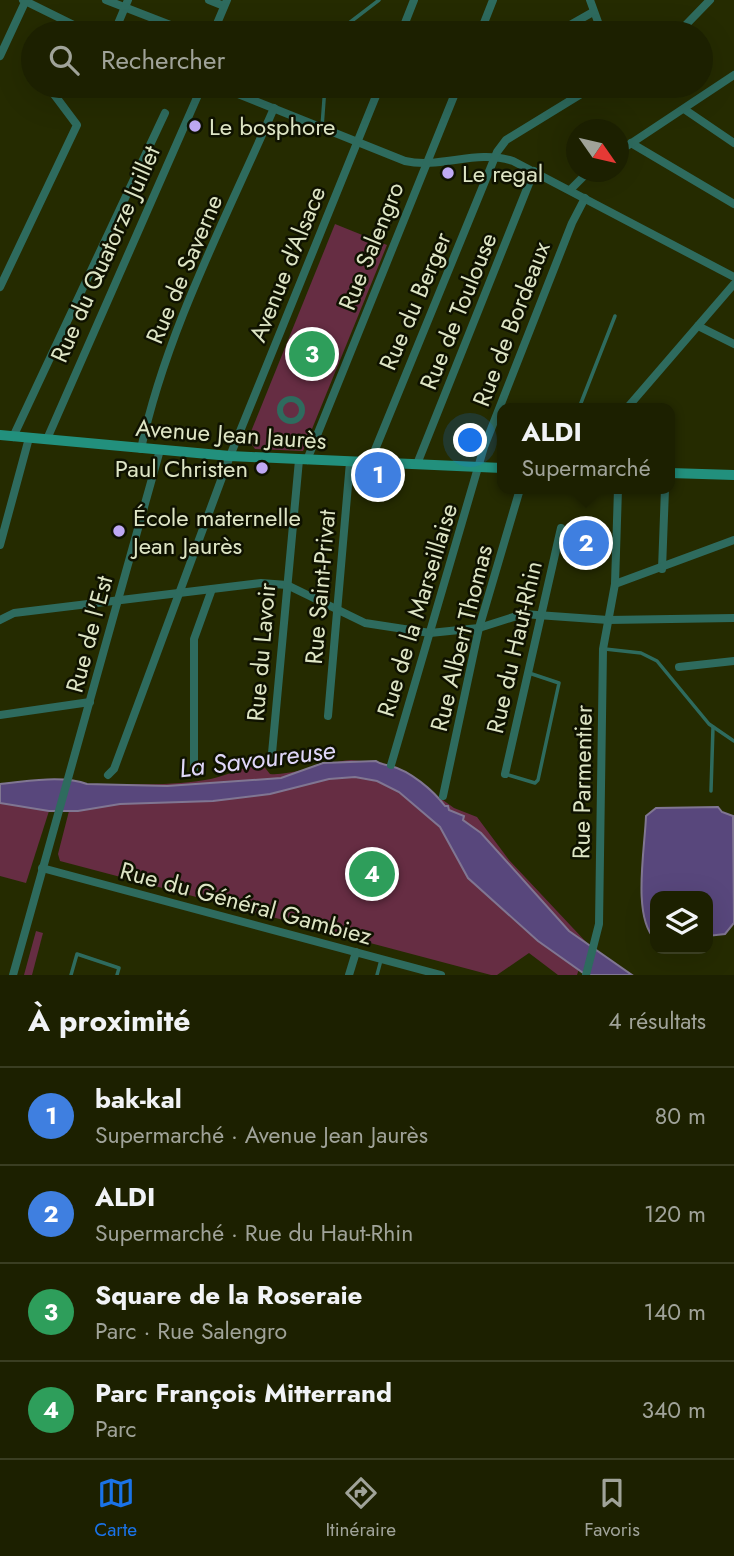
<!DOCTYPE html>
<html lang="fr">
<head>
<meta charset="utf-8">
<style>
	body { margin:0; font-family:Jost,sans-serif; background:#292d0f; color:#f1f3f6 }
	.controls { position:absolute; right:21px; bottom:21px; display:grid; overflow:hidden; border-radius:14px; box-shadow:0 7px 28px #0002 }
	.controls button { width:63px; height:63px; display:grid; place-items:center; padding:0; border:0; border-bottom:2px solid #3a3e22; background:#1c2000; color:#f1f3f6; font:35px sans-serif }
	.compass { position:absolute; left:566px; top:119px; width:63px; height:63px; border-radius:50%; background:#1c2000; box-shadow:0 7px 28px #0002; rotate:124deg }
	.you { position:absolute; left:471px; top:441px; width:24px; height:24px; margin:-18px; border:5px solid #fff; border-radius:50%; background:#1a73e8; box-shadow:0 0 0 10px #1a73e833 }
	.badge { display:grid; place-items:center; width:46px; height:46px; border-radius:50%; background:#1a73e8; color:#fff; font-size:23px; font-weight:700 }
	.pin { position:absolute; translate:-50% -50%; border:4px solid #fff; box-shadow:0 2px 7px #0006 }
	.popup { position:absolute; left:497px; top:403px; width:178px; height:91px; box-sizing:border-box; display:grid; place-content:center; border-radius:14px; background:#1c2000; filter:drop-shadow(0 2px 5px #0005); font-size:23px; white-space:nowrap; color:#a0a399 }
	.popup b { font-size:26px; color:#f1f3f6 }
	.popup::after { content:''; position:absolute; left:50%; top:100%; margin-left:-14px; border:14px solid transparent; border-top-color:#1c2000 }
	.list { margin:0; padding:0; list-style:none }
	h2 { display:flex; justify-content:space-between; align-items:center; height:91px; margin:0; padding:0 28px; font-size:30px }
	h2 small { font-size:23px; font-weight:400; color:#a0a399 }
	.list li { display:grid; grid-template-columns:46px 1fr auto; gap:21px; align-items:center; box-sizing:border-box; height:98px; padding:0 28px; border-top:2px solid #3a3e22 }
	.list b { display:block; font-size:26px; white-space:nowrap }
	.list p { margin:0; font-size:23px; white-space:nowrap; color:#a0a399 }
	.list em { font-size:23px; font-style:normal; color:#a0a399 }
	.icon { flex:none; width:38px; height:38px; fill:none; stroke:currentColor; stroke-width:2; stroke-linecap:round; stroke-linejoin:round }
	.map { position:relative; flex:none; width:734px; height:975px; overflow:hidden }
	.search { position:absolute; background:#1c2000; box-shadow:0 7px 28px #0002; left:21px; right:21px; top:21px; height:77px; display:flex; align-items:center; gap:18px; box-sizing:border-box; padding:0 24px; border-radius:38px; color:#a0a399; font-size:26px }
	.sheet { height:483px; background:#1c2000 }
	nav { display:flex; justify-content:space-around; align-items:center; box-sizing:border-box; height:98px; border-top:2px solid #3a3e22; background:#1c2000; font-size:19px; color:#a0a399 }
	nav a { display:grid; justify-items:center; gap:4px }
	nav .on { color:#1a73e8 }
	.map>svg:first-child { display:block }
</style>
</head>
<body>
<div class="map">
<svg width="734" height="975" viewBox="0 0 734 975">
	<rect width="100%" height="100%" fill="#252b00"/>
	<!-- green -->
	<g fill="#662d43">
		<polygon points="335,224 387,245 303,451 255,449 248,439"/>
		<path d="M351,760L382,763L401,770L454,808L477,817L509,860L587,943L577,975H558L529,953L497,975H491L60,861L58,854L69,811L95,784C131,784 169,786 205,780C226,777 241,767 262,764L270,774C290,776 326,762 351,760Z"/>
		<polygon points="0,803 49,811 26,883 0,876"/>
		<polygon points="36,931 43,933 32,975 24,975"/>
	</g>
	<!-- water -->
	<g fill="#58477c" stroke="#807692" stroke-width="2">
		<path d="M376,761C381,765 385,764 391,766C410,771 433,790 445,806H448L449,810L464,816L463,820L481,833L569,931L632,975H586L538,941L468,878L440,827L399,792L377,781L355,777L329,779L270,794L213,801L120,804L78,811H49L0,803V784C24,781 65,775 87,784L167,786L281,778L323,763Z"/>
		<path d="M718,807L722,812L733,816L734,923L725,934L708,936V896H655V939C632,917 645,848 646,816L656,808Z"/>
	</g>
	<g fill="none" stroke-linecap="round" stroke-linejoin="round">
		<!-- service -->
		<g stroke="#2e6b5e" stroke-width="3.5">
			<polyline points="336,33 379,0"/>
			<polyline points="322,127 325,86"/>
			<polyline points="579,408 615,316"/>
			<polyline points="605,649 641,653 657,661 709,724 734,741"/>
			<polyline points="505,774 535,783 538,780 559,683 529,673"/>
			<polyline points="711,791 713,727"/>
			<polyline points="71,975 77,954 119,968 117,975"/>
			<polyline points="377,975 381,960"/>
		</g>
		<!-- pedestrian -->
		<circle stroke="#2e6b5e" stroke-width="6" cx="291" cy="410" r="11"/>
		<!-- minor -->
		<g stroke="#2e6b5e" stroke-width="8">
			<polyline points="23,0 90,33"/>
			<polyline points="106,0 191,33"/>
			<polyline points="209,0 224,6"/>
			<polyline points="590,0 602,33"/>
			<polyline points="114,33 128,0"/>
			<polyline points="213,33 227,0"/>
			<polyline points="401,33 414,0"/>
			<polyline points="480,33 493,0"/>
			<polyline points="556,33 593,12"/>
			<polyline points="678,33 710,0"/>
			<polyline points="0,56 26,0"/>
			<path d="M218,86L405,161C441,169 476,149 513,161L734,277"/>
			<polyline points="684,109 734,143"/>
			<polyline points="631,143 734,204"/>
			<polyline points="618,152 734,75"/>
			<polyline points="570,190 588,172"/>
			<polyline points="0,287 77,125 53,93 56,86"/>
			<polyline points="698,326 734,344"/>
			<polyline points="627,408 734,284"/>
			<polyline points="13,437 165,113"/>
			<polyline points="47,439 202,86"/>
			<path d="M141,449C165,334 227,216 274,108"/>
			<polyline points="307,460 458,86"/>
			<polyline points="370,462 497,152 506,140 594,86"/>
			<polyline points="417,464 534,171"/>
			<polyline points="0,545 29,438"/>
			<polyline points="662,569 665,489"/>
			<polyline points="615,584 618,489"/>
			<polyline points="0,620 14,613 261,583 287,585 365,623 430,633 479,628 523,614 608,620 734,618"/>
			<polyline points="679,667 734,661"/>
			<polyline points="0,715 90,702"/>
			<polyline points="328,716 350,462"/>
			<polyline points="271,764 299,460"/>
			<polyline points="391,765 484,447 572,223 585,198"/>
			<polyline points="194,772 194,639 212,589"/>
			<polyline points="505,774 561,528"/>
			<polyline points="108,775 114,769 230,456 380,86"/>
			<polyline points="443,796 479,628 520,489"/>
			<polyline points="42,868 441,975"/>
			<polyline points="13,975 160,450"/>
			<polyline points="349,975 356,952"/>
			<polyline points="586,975 599,924 603,649 615,584 734,540"/>
		</g>
		<!-- secondary -->
		<g stroke="#22907d" stroke-width="10">
			<polyline points="0,435 230,456 502,468"/>
			<polyline points="670,473 734,475"/>
		</g>
	</g>
	<!-- markers -->
	<g fill="#bfa9f4" stroke="#0f1200" stroke-width="2.5">
		<circle cx="195" cy="126" r="7"/>
		<circle cx="448" cy="173" r="7"/>
		<circle cx="262" cy="468" r="7"/>
		<circle cx="119" cy="531" r="7"/>
	</g>
	<g text-anchor="middle" dominant-baseline="central" stroke-width="5" stroke-linejoin="round" paint-order="stroke">
		<!-- poi labels -->
		<g font-size="24" fill="#dee5c5" stroke="#0f1200" text-anchor="start">
			<text x="209" y="126">Le bosphore</text>
			<text x="462" y="173">Le regal</text>
			<text x="248" y="468" text-anchor="end">Paul Christen</text>
			<text x="133" y="517">École maternelle<tspan x="133" dy="28">Jean Jaurès</tspan></text>
		</g>
		<!-- street labels -->
		<g font-size="24" fill="#dee5c5" stroke="#0f1200">
			<text transform="translate(371 246) rotate(-68)">Rue Salengro</text>
			<text transform="translate(105 254) rotate(-66)">Rue du Quatorze Juillet</text>
			<text transform="translate(287 264) rotate(-68)">Avenue d'Alsace</text>
			<text transform="translate(184 269) rotate(-67)">Rue de Saverne</text>
			<text transform="translate(415 301) rotate(-67)">Rue du Berger</text>
			<text transform="translate(458 311) rotate(-68)">Rue de Toulouse</text>
			<text transform="translate(511 324) rotate(-69)">Rue de Bordeaux</text>
			<text transform="translate(231 434) rotate(4)">Avenue Jean Jaurès</text>
			<text transform="translate(320 587) rotate(-85)">Rue Saint-Privat</text>
			<text transform="translate(417 610) rotate(-73)">Rue de la Marseillaise</text>
			<text transform="translate(89 634) rotate(-75)">Rue de l'Est</text>
			<text transform="translate(461 638) rotate(-76)">Rue Albert Thomas</text>
			<text transform="translate(514 647) rotate(-77)">Rue du Haut-Rhin</text>
			<text transform="translate(261 652) rotate(-85)">Rue du Lavoir</text>
			<text transform="translate(582 782) rotate(-89)">Rue Parmentier</text>
			<text transform="translate(246 903) rotate(15)">Rue du Général Gambiez</text>
		</g>
		<!-- water labels -->
		<g font-size="26" font-style="italic" fill="#e0d7f9" stroke="#0f1200">
			<text transform="translate(257 759) rotate(-7)">La Savoureuse</text>
		</g>
	</g>
</svg>
<div class="controls">
<button><svg class="icon" aria-label="layers" viewBox="0 0 24 24"><path d="M12 4l9 5-9 5-9-5zM3 14l9 5 9-5"/></svg></button>
</div>
<svg class="compass" viewBox="-18 -18 36 36"><path d="M0-13l5 13h-10z" fill="#e53935"/><path d="M0 13l5-13h-10z" fill="#a0a399"/></svg>
<div class="you"></div>
<div class="pin badge" style="left:378px;top:475px;background:#3f7fe0">1</div>
<div class="pin badge" style="left:586px;top:543px;background:#3f7fe0">2</div>
<div class="popup"><b>ALDI</b>Supermarché</div>
<div class="pin badge" style="left:312px;top:354px;background:#2e9e5b">3</div>
<div class="pin badge" style="left:372px;top:874px;background:#2e9e5b">4</div>
<div class="search"><svg class="icon" aria-label="search" viewBox="0 0 24 24"><circle cx="10" cy="10" r="6"/><path d="M15 15l6 6"/></svg>Rechercher</div>
</div>
<section class="sheet">
<h2>À proximité<small>4 résultats</small></h2>
<ul class="list">
<li><span class="badge" style="background:#3f7fe0">1</span><div><b>bak-kal</b><p>Supermarché · Avenue Jean Jaurès</p></div><em>80 m</em></li>
<li><span class="badge" style="background:#3f7fe0">2</span><div><b>ALDI</b><p>Supermarché · Rue du Haut-Rhin</p></div><em>120 m</em></li>
<li><span class="badge" style="background:#2e9e5b">3</span><div><b>Square de la Roseraie</b><p>Parc · Rue Salengro</p></div><em>140 m</em></li>
<li><span class="badge" style="background:#2e9e5b">4</span><div><b>Parc François Mitterrand</b><p>Parc</p></div><em>340 m</em></li>
</ul>
</section>
<nav>
<a class="on"><svg class="icon" aria-label="map" viewBox="0 0 24 24"><path d="M3 6l6-2 6 2 6-2v14l-6 2-6-2-6 2zM9 4v14M15 6v14"/></svg>Carte</a>
<a><svg class="icon" aria-label="directions" viewBox="0 0 24 24"><path d="M12 3l9 9-9 9-9-9zM9 14v-3h6M13 9l2 2-2 2"/></svg>Itinéraire</a>
<a><svg class="icon" aria-label="saved" viewBox="0 0 24 24"><path d="M7 4h10v16l-5-4-5 4z"/></svg>Favoris</a>
</nav>
</body>
</html>
